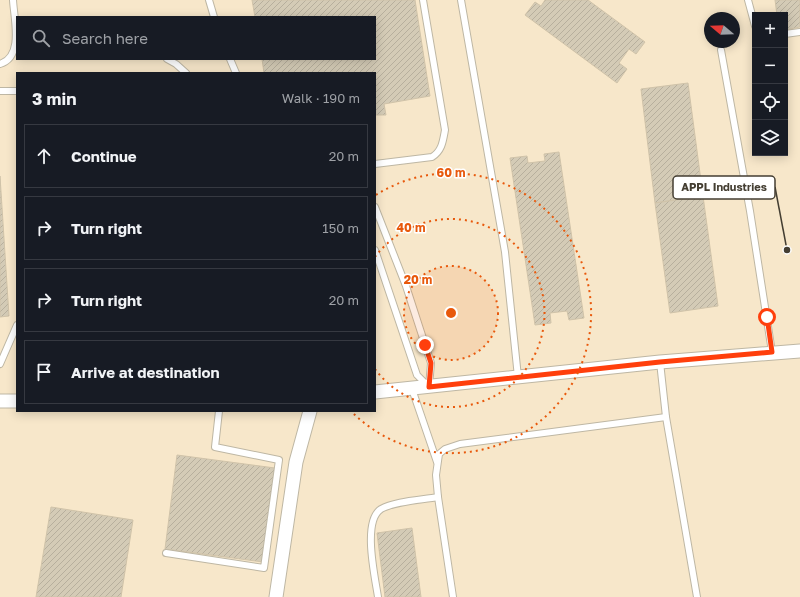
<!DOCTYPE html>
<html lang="en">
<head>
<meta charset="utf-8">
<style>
	body { margin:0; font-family:"Golos Text",sans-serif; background:#20242c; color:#f1f3f6 }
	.controls { position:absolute; right:12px; top:12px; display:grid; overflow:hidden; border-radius:0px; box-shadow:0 2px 10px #0003 }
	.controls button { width:36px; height:36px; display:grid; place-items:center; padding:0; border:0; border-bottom:1px solid #363941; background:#171b24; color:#f1f3f6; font:20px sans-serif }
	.compass { position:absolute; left:704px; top:12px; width:36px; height:36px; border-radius:50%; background:#171b24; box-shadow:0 2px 10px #0003; rotate:289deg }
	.stop { position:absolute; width:12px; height:12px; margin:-9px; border:3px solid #ff3f0c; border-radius:50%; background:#fff }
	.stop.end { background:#ff3f0c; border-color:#fff; box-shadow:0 1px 4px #0008 }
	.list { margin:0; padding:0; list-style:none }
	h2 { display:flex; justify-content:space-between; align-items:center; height:52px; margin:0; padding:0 16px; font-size:17px }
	h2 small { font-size:13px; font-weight:400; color:#9ea1a6 }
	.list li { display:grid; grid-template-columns:26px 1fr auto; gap:12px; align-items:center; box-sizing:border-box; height:64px; margin:0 8px 8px; padding:0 8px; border:1px solid #363941; border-radius:0px }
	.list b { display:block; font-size:15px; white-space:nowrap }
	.list em { font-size:13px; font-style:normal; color:#9ea1a6 }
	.icon { flex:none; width:22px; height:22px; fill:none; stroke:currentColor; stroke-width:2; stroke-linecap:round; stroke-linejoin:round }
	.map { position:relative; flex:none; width:800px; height:597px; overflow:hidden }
	.search { position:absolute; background:#171b24; box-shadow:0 2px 10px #0003; left:16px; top:16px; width:360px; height:44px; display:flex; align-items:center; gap:10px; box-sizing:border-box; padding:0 14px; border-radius:0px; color:#9ea1a6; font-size:15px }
	.panel { position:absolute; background:#171b24; box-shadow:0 2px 10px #0003; left:16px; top:72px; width:360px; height:340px; border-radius:0px }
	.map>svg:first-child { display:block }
</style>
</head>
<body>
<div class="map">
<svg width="800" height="597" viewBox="0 0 800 597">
	<defs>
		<pattern id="building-hatch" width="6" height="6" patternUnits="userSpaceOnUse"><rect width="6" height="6" fill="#d4cbb6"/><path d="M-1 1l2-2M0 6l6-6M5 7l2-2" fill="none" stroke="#b7af9d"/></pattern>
	</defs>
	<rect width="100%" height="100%" fill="#f3eee2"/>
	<!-- commercial -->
	<path fill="#f7e7ca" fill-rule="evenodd" d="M0,0H800V597H0ZM755,15H785V153H755ZM17,17H375V59H17ZM710,18H734V42H710ZM17,73H375V411H17Z"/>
	<!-- building -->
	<g fill="url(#building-hatch)" stroke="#d0c3a9">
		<polygon points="252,0 415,0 430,96 384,104 386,115 375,115 375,73 264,73 262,59 375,59 375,17 255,17"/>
		<polygon points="545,0 588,0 645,42 636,54 629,49 619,63 627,69 617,83 525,15 535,2 541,6"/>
		<polygon points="775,0 800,0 800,27 785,30 785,15 777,15"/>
		<polygon points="688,83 703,196 655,203 641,89"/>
		<polygon points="559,152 584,318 569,320 567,311 550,313 551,323 535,325 510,158 527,156 528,163 545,161 544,154"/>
		<polygon points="0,176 9,316 0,317"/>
		<polygon points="703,196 718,306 670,313 655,203"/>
		<polygon points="177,455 275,468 263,562 165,549"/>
		<polygon points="51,507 133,520 121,597 36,597"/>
		<polygon points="412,528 421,597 385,597 377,533"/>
	</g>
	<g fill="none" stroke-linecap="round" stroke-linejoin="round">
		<defs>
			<g id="service">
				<polyline points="209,0 214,17"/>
				<polyline points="461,0 505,252 518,377"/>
				<polyline points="748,0 755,26"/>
				<polyline points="785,34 800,32"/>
				<polyline points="721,50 750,211 772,352"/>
				<polyline points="167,59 176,64 186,73"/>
				<polyline points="230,59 236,73"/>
				<path d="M0,64C24,57 14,19 13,0"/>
				<polyline points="0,91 17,91"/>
				<path d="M375,164L432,157C442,151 443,141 445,130L423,0"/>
				<polyline points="375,207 406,286 431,363 429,387 417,375 375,250"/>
				<polyline points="660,362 666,417 697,597"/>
				<polyline points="0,364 17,325"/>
				<polyline points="412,389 437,462"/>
				<polyline points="166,553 264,568 279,460 215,447 219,411"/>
				<path d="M378,597C375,577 362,521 381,509C395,501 422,500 438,497"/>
				<polyline points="453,597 438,497 436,475 439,454 445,449 460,444 666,417"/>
			</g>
			<g id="minor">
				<polyline points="375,392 660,362 800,351"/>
				<polyline points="0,401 17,401"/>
				<polyline points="276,597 296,462 310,411"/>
			</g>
		</defs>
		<!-- service casing -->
		<use href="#service" stroke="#beb7a4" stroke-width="8"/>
		<!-- minor casing -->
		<use href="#minor" stroke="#beb7a4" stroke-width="15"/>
		<!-- service -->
		<use href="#service" stroke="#fff" stroke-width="6"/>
		<!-- minor -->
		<use href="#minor" stroke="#fff" stroke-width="13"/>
	</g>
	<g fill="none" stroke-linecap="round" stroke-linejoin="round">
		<!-- route -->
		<polyline stroke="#ff3f0c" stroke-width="5" points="425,345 431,363 429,387 660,362 772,352 767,317"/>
	</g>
	<!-- distance rings -->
	<circle cx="451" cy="313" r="47" fill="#e8590c" fill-opacity=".12"/>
	<g fill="none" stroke="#e8590c" stroke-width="2" stroke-dasharray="2 4">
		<circle cx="451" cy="313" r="47"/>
		<path d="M375 257A94 94 0 1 1 375 369"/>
		<path d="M376 195A140 140 0 1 1 351 411"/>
	</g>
	<circle cx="451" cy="313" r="6" fill="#e8590c" stroke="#fff" stroke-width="2"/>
	<g font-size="12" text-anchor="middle" font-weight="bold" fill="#e8590c" stroke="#fff" stroke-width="3" stroke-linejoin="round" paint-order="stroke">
		<text x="451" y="177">60 m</text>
		<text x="411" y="232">40 m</text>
		<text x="418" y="284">20 m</text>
	</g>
	<!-- callouts -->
	<path fill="none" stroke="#443e32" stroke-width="1.5" d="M787 250L775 187"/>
	<circle fill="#443e32" stroke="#fff" stroke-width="1.5" cx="787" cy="250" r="4"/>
	<rect fill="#fff" stroke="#443e32" stroke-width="1.5" x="673" y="176" width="102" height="23" rx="4"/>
	<g font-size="11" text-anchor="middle" font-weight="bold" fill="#443e32">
		<text x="724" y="191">APPL Industries</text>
	</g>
</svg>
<div class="controls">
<button>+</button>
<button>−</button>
<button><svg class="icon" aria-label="locate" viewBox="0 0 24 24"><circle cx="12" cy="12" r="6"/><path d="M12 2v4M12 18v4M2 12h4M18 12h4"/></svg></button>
<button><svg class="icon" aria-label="layers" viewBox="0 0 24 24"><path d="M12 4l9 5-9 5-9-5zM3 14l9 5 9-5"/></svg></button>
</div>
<svg class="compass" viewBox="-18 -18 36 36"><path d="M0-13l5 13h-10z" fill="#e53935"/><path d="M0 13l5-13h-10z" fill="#9ea1a6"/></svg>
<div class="stop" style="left:767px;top:317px"></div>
<div class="stop end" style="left:425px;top:345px"></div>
<div class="search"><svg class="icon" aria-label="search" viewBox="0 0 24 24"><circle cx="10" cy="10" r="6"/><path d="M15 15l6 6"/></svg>Search here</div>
<section class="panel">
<h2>3 min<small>Walk · 190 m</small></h2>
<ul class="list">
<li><svg class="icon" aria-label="ahead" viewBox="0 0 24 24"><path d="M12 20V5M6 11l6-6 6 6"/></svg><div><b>Continue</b></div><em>20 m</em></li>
<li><svg class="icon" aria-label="right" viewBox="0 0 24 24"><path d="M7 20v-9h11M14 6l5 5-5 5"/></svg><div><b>Turn right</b></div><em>150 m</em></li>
<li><svg class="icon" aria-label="right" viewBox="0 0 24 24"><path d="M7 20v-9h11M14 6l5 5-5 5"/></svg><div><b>Turn right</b></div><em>20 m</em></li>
<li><svg class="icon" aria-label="arrive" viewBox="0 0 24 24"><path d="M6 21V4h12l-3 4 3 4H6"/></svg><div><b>Arrive at destination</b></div></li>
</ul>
</section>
</div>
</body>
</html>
